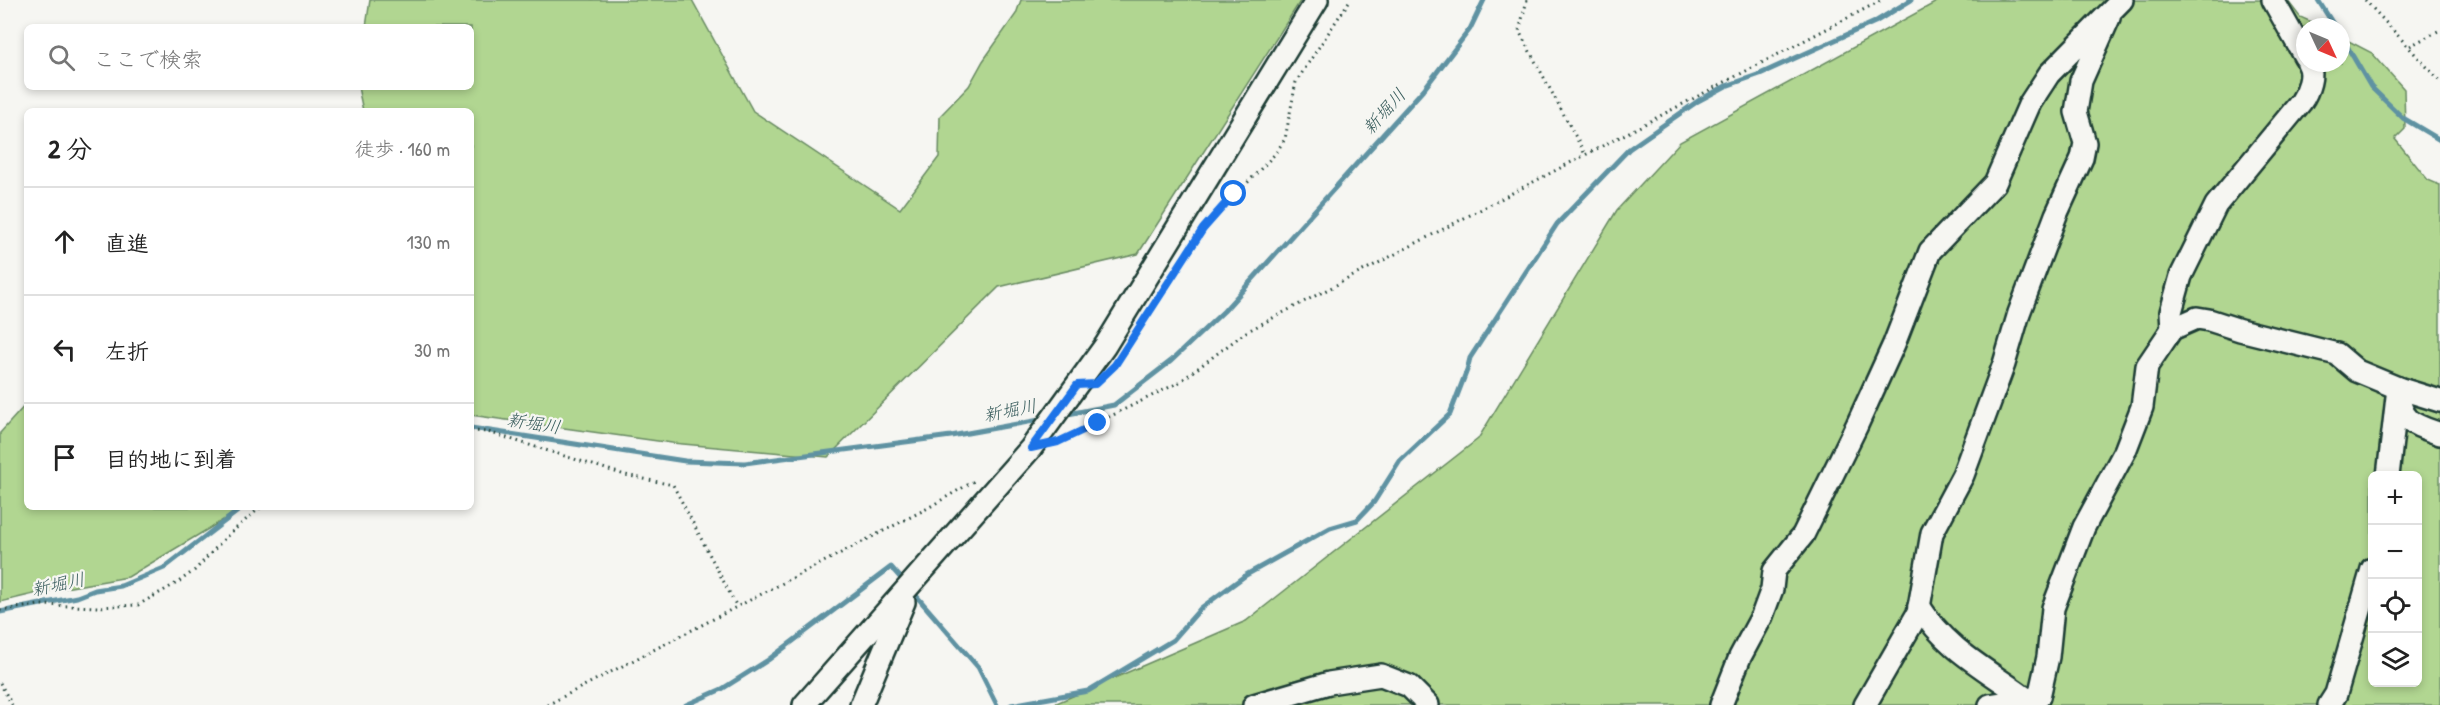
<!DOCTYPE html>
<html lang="ja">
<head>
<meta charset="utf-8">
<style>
	body { margin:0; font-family:"Patrick Hand","Klee One",sans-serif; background:#f2f2f2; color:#222 }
	.controls { position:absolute; right:18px; bottom:18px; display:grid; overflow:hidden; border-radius:9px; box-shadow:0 3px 9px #0003 }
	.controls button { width:54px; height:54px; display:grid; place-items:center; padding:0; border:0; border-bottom:2px solid #e0e0e0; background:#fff; color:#222; font:30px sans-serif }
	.compass { position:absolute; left:2296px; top:18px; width:54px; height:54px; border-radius:50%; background:#fff; box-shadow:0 3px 9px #0003; rotate:134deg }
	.stop { position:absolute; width:18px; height:18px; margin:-14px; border:4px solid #1a73e8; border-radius:50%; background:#fff }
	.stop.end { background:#1a73e8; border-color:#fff; box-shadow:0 2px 6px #0008 }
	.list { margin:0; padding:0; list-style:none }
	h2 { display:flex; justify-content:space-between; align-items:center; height:78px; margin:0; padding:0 24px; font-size:26px }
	h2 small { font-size:20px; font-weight:400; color:#767676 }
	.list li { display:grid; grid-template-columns:39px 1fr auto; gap:18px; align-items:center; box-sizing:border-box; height:108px; padding:0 24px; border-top:2px solid #e0e0e0 }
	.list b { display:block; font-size:22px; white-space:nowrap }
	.list em { font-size:20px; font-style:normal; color:#767676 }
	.icon { flex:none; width:33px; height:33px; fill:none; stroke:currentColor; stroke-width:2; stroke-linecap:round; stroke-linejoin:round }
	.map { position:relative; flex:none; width:2440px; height:705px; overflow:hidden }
	.search { position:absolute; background:#fff; box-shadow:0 3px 9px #0003; left:24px; top:24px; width:450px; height:66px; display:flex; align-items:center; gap:15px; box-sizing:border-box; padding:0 21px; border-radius:9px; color:#767676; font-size:22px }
	.panel { position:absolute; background:#fff; box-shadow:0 3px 9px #0003; left:24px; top:108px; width:450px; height:402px; border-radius:9px }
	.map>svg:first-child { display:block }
</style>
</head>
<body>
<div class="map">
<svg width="2440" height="705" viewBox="0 0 2440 705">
	<rect width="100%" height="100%" fill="#f6f6f2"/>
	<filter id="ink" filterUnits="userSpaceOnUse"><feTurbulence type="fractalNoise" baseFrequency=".0167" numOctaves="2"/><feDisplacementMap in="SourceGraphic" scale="12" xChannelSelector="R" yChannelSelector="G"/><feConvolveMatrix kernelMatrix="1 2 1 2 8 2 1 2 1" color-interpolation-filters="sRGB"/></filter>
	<g filter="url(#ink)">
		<!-- green -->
		<g fill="#b1d691" stroke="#688a62" stroke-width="1.5" fill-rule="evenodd">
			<polygon points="370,0 692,0 753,111 900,209 939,157 940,116 969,86 983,61 1016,14 1021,0 1301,0 1138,254 999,287 828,457 672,443 471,415 471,111 363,111 358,87 471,87 471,27 366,27"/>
			<path d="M1940,0H2287L2300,17L2323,27H2305V63H2341V37L2372,53L2404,89L2405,129L2395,139L2428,180L2440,185V705H1052L1246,621L1478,439L1617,210L1680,142ZM2372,476H2418V682H2372Z"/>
			<polygon points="27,403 27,507 245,507 128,577 42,592 0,602 0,433"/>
		</g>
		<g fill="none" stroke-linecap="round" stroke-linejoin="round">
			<!-- stream -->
			<g stroke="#5f92a2" stroke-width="5">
				<polyline points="2318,0 2335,27"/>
				<polyline points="2341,36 2371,87 2403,118 2440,140"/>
				<polyline points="1063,415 1114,405 1171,361 1224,311 1424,89 1470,29 1484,0"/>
				<polyline points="471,428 685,461 745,463 951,436 1045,419"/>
				<polyline points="912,591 978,667 997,705"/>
				<polyline points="0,612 77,597 95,590 121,586 164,568 243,507"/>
				<polyline points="686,705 722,689 768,660 891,567 906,584"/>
				<polyline points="1011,705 1088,691 1173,640 1201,608 1246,575 1330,528 1357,520 1374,502 1400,461 1450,414 1467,370 1470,358 1557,224 1629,149 1698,101 1726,86 1760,74 1875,22 1911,0"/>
			</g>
			<defs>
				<g id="minor">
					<polyline points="2273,0 2305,57"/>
					<path d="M2172,329L2171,312L2181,276L2216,205L2301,102C2308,92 2315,74 2308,63"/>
					<path d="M2399,395C2401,423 2416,425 2440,434"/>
					<polyline points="2388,476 2398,388"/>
					<path d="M1919,606C1948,651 1985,668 2027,699L2028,705"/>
					<polyline points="2039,697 2048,657 2053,608 2084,527 2125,451 2142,407 2147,366 2172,329 2197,318 2209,320 2240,330 2337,354 2357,371 2398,388 2440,401"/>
					<polyline points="804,705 1031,448 1105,346 1317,0"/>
					<polyline points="861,705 904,602"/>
					<polyline points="1254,705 1329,683 1381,675 1409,686 1428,705"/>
					<polyline points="1721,705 1740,657 1762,616 1772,589 1774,571 1803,535 1857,425 1894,344 1930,251 1995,183 2030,103 2049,74 2122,0"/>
					<polyline points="1865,705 1918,613 1932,533 1963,475 2004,364 2019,313 2056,215 2082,158 2085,143 2076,112 2081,81 2109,18"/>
					<polyline points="1990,705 2035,698"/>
					<polyline points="2329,705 2336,694 2372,569"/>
				</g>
			</defs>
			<!-- minor casing -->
			<use href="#minor" stroke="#1f3d34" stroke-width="26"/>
			<!-- path -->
			<g stroke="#1f3d34" stroke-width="3" stroke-dasharray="1.5 4.5" stroke-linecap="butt">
				<polyline points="1527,0 1519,31 1586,156"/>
				<polyline points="2365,0 2440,81"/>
				<polyline points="2410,46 2440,30"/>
				<polyline points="1157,301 1203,229 1275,154 1285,139 1296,82 1350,0"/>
				<polyline points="471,431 488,432 625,475 673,485 737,607"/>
				<polyline points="1060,441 1178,383 1246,332 1882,0"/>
				<polyline points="0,610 40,605 99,607 138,605 177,583 195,570 227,536 261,507"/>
				<polyline points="0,683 12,705"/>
				<polyline points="547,705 926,509 976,480"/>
			</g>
			<!-- minor -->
			<use href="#minor" stroke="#f6f6f2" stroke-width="21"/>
		</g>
	</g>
	<g fill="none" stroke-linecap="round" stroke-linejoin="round" filter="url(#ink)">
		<!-- route -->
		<polyline stroke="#1a73e8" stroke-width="8" points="1098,423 1058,442 1031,448 1077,385 1095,384 1115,365 1203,229 1234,194"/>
	</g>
	<g text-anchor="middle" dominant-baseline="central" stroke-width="4.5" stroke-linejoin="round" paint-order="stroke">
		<!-- water labels -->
		<g font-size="18" font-style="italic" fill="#345959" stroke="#f6f6f2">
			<text transform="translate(1384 111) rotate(-48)">新堀川</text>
			<text transform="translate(1010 410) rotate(-11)">新堀川</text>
			<text transform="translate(534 423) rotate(9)">新堀川</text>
			<text transform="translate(58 584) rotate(-12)">新堀川</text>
		</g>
	</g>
</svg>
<div class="controls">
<button>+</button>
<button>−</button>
<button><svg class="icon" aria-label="locate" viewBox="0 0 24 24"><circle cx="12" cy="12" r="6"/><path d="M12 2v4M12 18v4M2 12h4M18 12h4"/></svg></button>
<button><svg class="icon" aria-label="layers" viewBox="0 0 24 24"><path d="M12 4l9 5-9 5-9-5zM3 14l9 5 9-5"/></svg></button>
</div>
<svg class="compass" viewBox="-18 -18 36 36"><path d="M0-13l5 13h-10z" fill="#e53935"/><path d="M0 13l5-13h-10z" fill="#767676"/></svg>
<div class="stop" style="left:1234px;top:194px"></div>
<div class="stop end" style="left:1098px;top:423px"></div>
<div class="search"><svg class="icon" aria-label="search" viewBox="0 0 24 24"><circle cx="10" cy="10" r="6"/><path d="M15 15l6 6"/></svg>ここで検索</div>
<section class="panel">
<h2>2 分<small>徒歩 · 160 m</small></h2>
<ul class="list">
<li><svg class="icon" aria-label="ahead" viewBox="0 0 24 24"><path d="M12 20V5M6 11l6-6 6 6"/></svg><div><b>直進</b></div><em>130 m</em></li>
<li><svg class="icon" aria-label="left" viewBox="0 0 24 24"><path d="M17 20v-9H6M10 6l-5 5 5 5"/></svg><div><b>左折</b></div><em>30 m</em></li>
<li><svg class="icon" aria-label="arrive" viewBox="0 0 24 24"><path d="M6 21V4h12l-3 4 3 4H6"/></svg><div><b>目的地に到着</b></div></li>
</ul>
</section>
</div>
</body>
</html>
